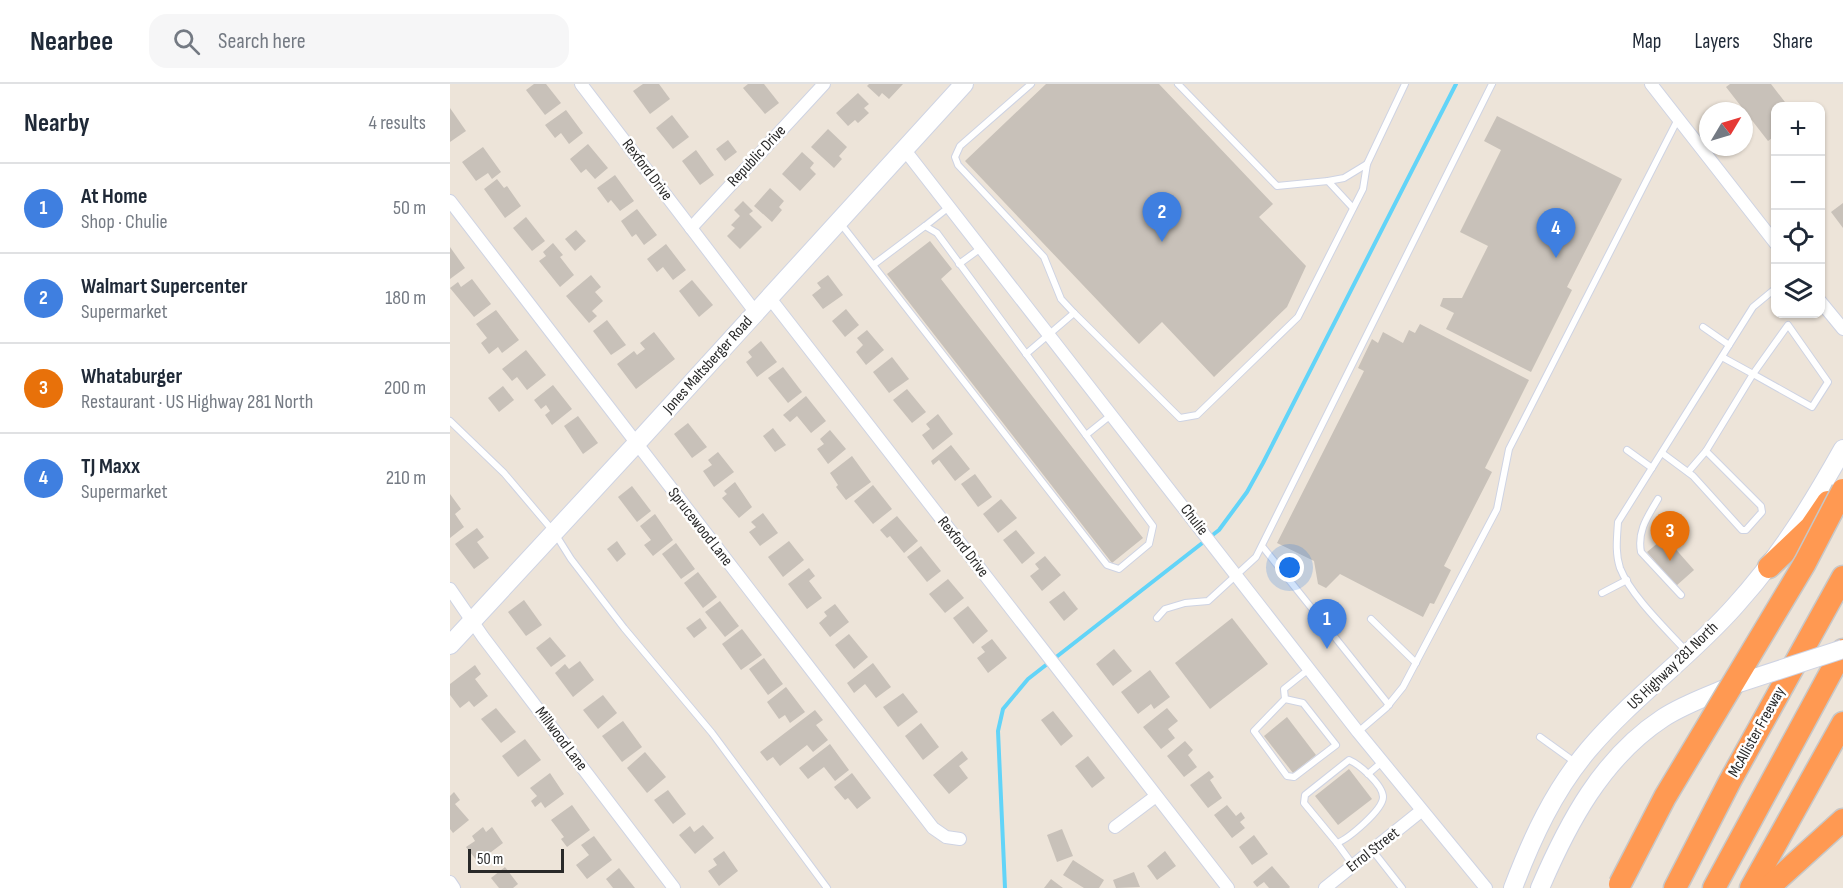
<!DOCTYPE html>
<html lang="en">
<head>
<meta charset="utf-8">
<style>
	body { margin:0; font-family:"Sofia Sans Condensed",sans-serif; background:#f6f6f7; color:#1f2937 }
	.controls { position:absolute; right:18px; top:18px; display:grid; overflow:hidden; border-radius:12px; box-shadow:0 2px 4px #0004 }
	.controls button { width:54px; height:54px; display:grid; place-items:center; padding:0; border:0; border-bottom:2px solid #e0e1e3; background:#fff; color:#1f2937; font:30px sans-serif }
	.compass { position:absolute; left:1249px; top:18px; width:54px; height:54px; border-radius:50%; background:#fff; box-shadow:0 2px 4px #0004; rotate:52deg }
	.scale { position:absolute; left:18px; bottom:15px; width:96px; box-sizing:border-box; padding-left:6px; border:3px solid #292929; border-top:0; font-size:16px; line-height:21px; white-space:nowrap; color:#292929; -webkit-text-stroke:4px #fff; paint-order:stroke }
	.you { position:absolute; left:840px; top:484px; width:21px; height:21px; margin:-15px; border:4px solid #fff; border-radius:50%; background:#1a73e8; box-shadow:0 0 0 9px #1a73e833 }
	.badge { display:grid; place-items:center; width:39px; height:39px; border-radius:50%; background:#ea580c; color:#fff; font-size:20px; font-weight:700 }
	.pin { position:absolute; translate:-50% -50px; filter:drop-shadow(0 2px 3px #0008) }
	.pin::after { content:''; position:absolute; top:32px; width:21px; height:18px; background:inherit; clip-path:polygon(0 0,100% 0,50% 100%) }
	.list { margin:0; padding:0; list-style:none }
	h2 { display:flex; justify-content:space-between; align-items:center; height:78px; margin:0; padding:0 24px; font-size:26px }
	h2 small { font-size:20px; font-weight:400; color:#747a83 }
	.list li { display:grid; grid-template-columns:39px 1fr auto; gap:18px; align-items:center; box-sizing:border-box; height:90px; padding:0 24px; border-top:2px solid #e0e1e3 }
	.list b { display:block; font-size:22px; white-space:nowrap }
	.list p { margin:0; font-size:20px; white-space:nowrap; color:#747a83 }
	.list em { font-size:20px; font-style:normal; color:#747a83 }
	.icon { flex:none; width:33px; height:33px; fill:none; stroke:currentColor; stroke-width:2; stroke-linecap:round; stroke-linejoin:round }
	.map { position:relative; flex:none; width:1393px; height:804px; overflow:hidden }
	header { display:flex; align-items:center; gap:36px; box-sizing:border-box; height:84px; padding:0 30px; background:#fff; border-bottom:2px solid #e0e1e3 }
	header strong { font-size:28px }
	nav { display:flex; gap:33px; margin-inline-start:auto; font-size:21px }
	.search { width:420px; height:54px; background:#f6f6f7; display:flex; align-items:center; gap:15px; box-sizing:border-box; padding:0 21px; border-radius:18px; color:#747a83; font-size:22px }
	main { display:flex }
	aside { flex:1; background:#fff }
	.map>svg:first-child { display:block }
</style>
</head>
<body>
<header>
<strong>Nearbee</strong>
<div class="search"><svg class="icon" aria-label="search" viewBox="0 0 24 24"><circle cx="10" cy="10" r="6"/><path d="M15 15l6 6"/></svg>Search here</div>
<nav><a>Map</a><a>Layers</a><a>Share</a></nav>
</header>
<main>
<aside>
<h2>Nearby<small>4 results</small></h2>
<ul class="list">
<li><span class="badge" style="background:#3f7fe0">1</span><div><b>At Home</b><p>Shop · Chulie</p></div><em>50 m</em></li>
<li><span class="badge" style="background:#3f7fe0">2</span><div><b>Walmart Supercenter</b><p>Supermarket</p></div><em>180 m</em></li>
<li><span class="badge" style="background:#e8710a">3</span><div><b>Whataburger</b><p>Restaurant · US Highway 281 North</p></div><em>200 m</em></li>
<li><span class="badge" style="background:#3f7fe0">4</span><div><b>TJ Maxx</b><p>Supermarket</p></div><em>210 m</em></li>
</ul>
</aside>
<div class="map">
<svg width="1393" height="804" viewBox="0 0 1393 804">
	<rect width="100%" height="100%" fill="#ede4d9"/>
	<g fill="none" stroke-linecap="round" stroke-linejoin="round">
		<!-- stream -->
		<polyline stroke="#62d4f8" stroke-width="4" points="555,804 548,647 553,625 578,595 769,446 797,408 813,379 1006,0"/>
	</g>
	<!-- building -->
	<g fill="#c8c1b9">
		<polygon points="84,0 96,0 111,19 95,31 76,6"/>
		<polygon points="193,0 209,0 220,15 200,30 183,7"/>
		<polygon points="298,0 314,0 329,19 315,30 293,4"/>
		<polygon points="419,0 453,0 439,15 432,9 429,13 417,2"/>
		<polygon points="596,0 709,0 823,120 809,133 856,182 837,223 764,293 712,238 689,260 515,77"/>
		<polygon points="1280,0 1321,0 1338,22 1326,22 1326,51 1318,57 1276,3"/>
		<polygon points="408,9 419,20 414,24 419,29 408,39 405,36 398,42 386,29"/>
		<polygon points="0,24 16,47 0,58"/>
		<polygon points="116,26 133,49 119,60 111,49 105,54 95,41"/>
		<polygon points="222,31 239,53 223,65 206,44"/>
		<polygon points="1047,32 1172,95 1117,203 1122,206 1081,288 996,245 1004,229 990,222 993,214 1012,214 1038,162 1010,148 1051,66 1034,57"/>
		<polygon points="378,45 397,63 389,72 392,75 384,84 361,63"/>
		<polygon points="278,56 287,68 275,77 266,65"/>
		<polygon points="138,60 158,84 145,95 136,85 131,89 120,75"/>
		<polygon points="33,63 51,88 42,95 38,89 26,97 12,78"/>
		<polygon points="246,66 264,91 250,101 232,77"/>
		<polygon points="352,68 364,79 360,84 366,90 350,107 332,90"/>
		<polygon points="165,91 184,117 170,127 161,116 158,119 147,104"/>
		<polygon points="47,95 54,104 57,102 71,122 55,134 34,105"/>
		<polygon points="320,104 334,117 329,123 332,126 322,138 304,122"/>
		<polygon points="293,117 303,127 299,130 312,143 290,165 277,152 285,144 281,141 290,132 284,126"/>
		<polygon points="1393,119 1393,144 1381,128"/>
		<polygon points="187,125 207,151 194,161 186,150 182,153 171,137"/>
		<polygon points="76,133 95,157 82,167 63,144"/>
		<polygon points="126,146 136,157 125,167 115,155"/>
		<polygon points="480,157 502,185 491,195 693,454 662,479 437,190"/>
		<polygon points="103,159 113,171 110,173 124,191 110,203 89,177 96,172 93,168"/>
		<polygon points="216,160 236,186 223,196 213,183 207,188 197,175"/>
		<polygon points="0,163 15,184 0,195"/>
		<polygon points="141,191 151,203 145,208 153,217 142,227 147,232 139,239 116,212"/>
		<polygon points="378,191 393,211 373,225 362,211 371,204 367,199"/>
		<polygon points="22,195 41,220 24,233 0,204 8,198 11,203"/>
		<polygon points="242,196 263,221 249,233 229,207"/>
		<polygon points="396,225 409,241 395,253 382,237"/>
		<polygon points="46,226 69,256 52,269 48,263 39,270 31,259 37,254 26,240"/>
		<polygon points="157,236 176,261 161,271 143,247"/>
		<polygon points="970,240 1079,296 1035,384 1042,388 994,482 1001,486 984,520 980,519 973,533 890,490 876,504 868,500 864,477 827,459 914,287 908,284 922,255 928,259 933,248 953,259 959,246 965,249"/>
		<polygon points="417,246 434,266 416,281 406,268 413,261 407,254"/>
		<polygon points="204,248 225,275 186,305 167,280 184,267 187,271 195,265 190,259"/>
		<polygon points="311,257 327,278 307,293 296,278 302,273 298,268"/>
		<polygon points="76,266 96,291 77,306 67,293 62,297 52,285"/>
		<polygon points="442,273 459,295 439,309 423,288"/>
		<polygon points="333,283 352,308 338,319 318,294"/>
		<polygon points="103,301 122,325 102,341 95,331 100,327 96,321 91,325 84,316"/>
		<polygon points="53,302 64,316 49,328 38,314"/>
		<polygon points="457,305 476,328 462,339 443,316"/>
		<polygon points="356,312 376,337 361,349 347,332 340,338 333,331"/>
		<polygon points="488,330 503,350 483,366 472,351 480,345 476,340"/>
		<polygon points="128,332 148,359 133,370 114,342"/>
		<polygon points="238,339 257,363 242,374 224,350"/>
		<polygon points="323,344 336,361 325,368 313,352"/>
		<polygon points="380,346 396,365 378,380 367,365 374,360 370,355"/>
		<polygon points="501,361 520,385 505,397 489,376 483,381 481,377"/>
		<polygon points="268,368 284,388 264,403 253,387 262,381 258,376"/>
		<polygon points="402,372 421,398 396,416 386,403 388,401 380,389"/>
		<polygon points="525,390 542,413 528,423 511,400"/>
		<polygon points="285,398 302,423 289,434 272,414 277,410 274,407"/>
		<polygon points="423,401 442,425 423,440 404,417"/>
		<polygon points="182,402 201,427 187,438 168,413"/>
		<polygon points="0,410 11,425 5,430 14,443 0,454"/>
		<polygon points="551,415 567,434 548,449 533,430"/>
		<polygon points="313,429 328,449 310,462 299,448 306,443 301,438"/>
		<polygon points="205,430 223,456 203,472 194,461 201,456 190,442"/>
		<polygon points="447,432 468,457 454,469 440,452 437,454 430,446"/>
		<polygon points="27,444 34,453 27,458 39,474 24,485 5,460"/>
		<polygon points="566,446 585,469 572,480 553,456"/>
		<polygon points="1215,453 1244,486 1226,502 1197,468"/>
		<polygon points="167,457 176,470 167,478 157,465"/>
		<polygon points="339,457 354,476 333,493 318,473"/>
		<polygon points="226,459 245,485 231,495 212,470"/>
		<polygon points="471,462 491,487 477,498 457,473"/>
		<polygon points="595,472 611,491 592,507 580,492 589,485 585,480"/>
		<polygon points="359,484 365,492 359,497 372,514 357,525 338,500"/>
		<polygon points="248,488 267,513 253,524 234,499"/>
		<polygon points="498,495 514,514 495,529 479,510"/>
		<polygon points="614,507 628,525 614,537 599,518"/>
		<polygon points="74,516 92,541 76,552 58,528"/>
		<polygon points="270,517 289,542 275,553 255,528"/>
		<polygon points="385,520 399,538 380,553 369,539 377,532 374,528"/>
		<polygon points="518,522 538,547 523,560 503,534"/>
		<polygon points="250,534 257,544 244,554 236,544"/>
		<polygon points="782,534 818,580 760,625 725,579"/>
		<polygon points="292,545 312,571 291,586 272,560"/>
		<polygon points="399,550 418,573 404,585 385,561"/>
		<polygon points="100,553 116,572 101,583 86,564"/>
		<polygon points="542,555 557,574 538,589 527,574 535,568 531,563"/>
		<polygon points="664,565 682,587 663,602 646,580"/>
		<polygon points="314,574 333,600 318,611 299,585"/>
		<polygon points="130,577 144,596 123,613 105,589 115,580 119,585"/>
		<polygon points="423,579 441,603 426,614 415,600 404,609 397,599"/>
		<polygon points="25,581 31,590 25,595 38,612 24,623 19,617 10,624 0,611 0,600"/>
		<polygon points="700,586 720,613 704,625 701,620 688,630 671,608"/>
		<polygon points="336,603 355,628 340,639 335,631 329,635 317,618"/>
		<polygon points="453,609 468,628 448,643 433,623"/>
		<polygon points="153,611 167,629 148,645 133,626"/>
		<polygon points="46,624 66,648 51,659 31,635"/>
		<polygon points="717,624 728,637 718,645 725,654 711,665 693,643"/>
		<polygon points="365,626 373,636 366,641 378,656 363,668 357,661 330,682 323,673 317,677 310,668"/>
		<polygon points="603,627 623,652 611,662 591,636"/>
		<polygon points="837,633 866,671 843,689 814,652"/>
		<polygon points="173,637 192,663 172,678 152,652"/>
		<polygon points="471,639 489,663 473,676 455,652"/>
		<polygon points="75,655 91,676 68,693 52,672"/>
		<polygon points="735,657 743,666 738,671 747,683 734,693 717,672"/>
		<polygon points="380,660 399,686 385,697 374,683 358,695 349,684"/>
		<polygon points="512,667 518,675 509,682 518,694 499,710 483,691"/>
		<polygon points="195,668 216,693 197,709 177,684"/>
		<polygon points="638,672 655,694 642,704 625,682"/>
		<polygon points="899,685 922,715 888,741 865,712"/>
		<polygon points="759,687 764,693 760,696 772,714 758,724 740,701"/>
		<polygon points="100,689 114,710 95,724 91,718 85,723 81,717 87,712 80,704"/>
		<polygon points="402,689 421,714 407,725 398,714 395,716 384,703"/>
		<polygon points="218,706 236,730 223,740 204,716"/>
		<polygon points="4,708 10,716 5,720 19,736 3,749 0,745 0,712"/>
		<polygon points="122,721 140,746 117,763 111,755 114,753 101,736"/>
		<polygon points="777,721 786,732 791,728 795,734 790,738 795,744 782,754 764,731"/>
		<polygon points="253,741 264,754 245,770 229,751 240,742 244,748"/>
		<polygon points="33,743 36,748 42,743 53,759 28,778 16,763 25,757 22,752"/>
		<polygon points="612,745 623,772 607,778 597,751"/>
		<polygon points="804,751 818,770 802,781 789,763"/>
		<polygon points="144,752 162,776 137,795 126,781 139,771 131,761"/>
		<polygon points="274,767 288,787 269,802 258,787 267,781 263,775"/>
		<polygon points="715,767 726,782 707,796 697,782"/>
		<polygon points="623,776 654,796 649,804 634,804 613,791"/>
		<polygon points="822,782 840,803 839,804 819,804 814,798 807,803 803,798"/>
		<polygon points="55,783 68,800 63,804 49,804 41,794"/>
		<polygon points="169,784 185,804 163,804 156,795"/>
		<polygon points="684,788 690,803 666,804 663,796"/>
		<polygon points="601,795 613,804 594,804"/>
	</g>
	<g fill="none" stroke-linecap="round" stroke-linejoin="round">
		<defs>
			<g id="lane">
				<polyline points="581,0 510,62 505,73 508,81 594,173 611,215 624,229"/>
				<polyline points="728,0 827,102 878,97 903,124"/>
				<polyline points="878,97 894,94 917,80"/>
				<polyline points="391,140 657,481 669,485 699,460 703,442 487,149 475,142 423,181"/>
				<polyline points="475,142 499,123"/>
				<polyline points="509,180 531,164"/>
				<polyline points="1253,243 1279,261"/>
				<polyline points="576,270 624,229 730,334 747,331 848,233 913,105 917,80 955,0"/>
				<polyline points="0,337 54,389 104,448 121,475 174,544 262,649 377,804"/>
				<polyline points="636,351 661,331"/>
				<polyline points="1177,366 1202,384"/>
				<polyline points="1212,369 1243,392 1292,446 1296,446 1312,428 1311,422 1256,367 1303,290 1362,323 1378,298 1338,241 1303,290 1272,273"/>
				<polyline points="1238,388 1256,367"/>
				<path d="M1208,415C1198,432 1187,447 1191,468L1231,511"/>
				<polyline points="812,462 939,621"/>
				<polyline points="1152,509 1177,496"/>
				<polyline points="707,534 715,525 735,519 758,517 806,473 1042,0"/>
				<polyline points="921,535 966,579"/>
				<path d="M1237,568C1217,546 1181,512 1170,484C1165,469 1167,454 1168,438L1303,223L1326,204"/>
				<polyline points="835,615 804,647 837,692 844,693 886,661 853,619 835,615 834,605 859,585"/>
				<polyline points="908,648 936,624 953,603 1047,425 1059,365 1228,35"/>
				<polyline points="1090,653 1126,679"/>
				<path d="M899,676C909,680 933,701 933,713C933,726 898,755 887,759L854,719L855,711Z"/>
				<polyline points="918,690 932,678"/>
				<polyline points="887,759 903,781"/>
				<polyline points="923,767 952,804"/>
			</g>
			<g id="street">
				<polyline points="131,0 306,229"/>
				<polyline points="1201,0 1326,160"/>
				<polyline points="454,65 908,648 1036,804"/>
				<polyline points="0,117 483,744 496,753 510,755"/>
				<polyline points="241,144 374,0"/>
				<polyline points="319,213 778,804"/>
				<polyline points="1370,217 1393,245"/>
				<polyline points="0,505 33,553 224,804"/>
				<polyline points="665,743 706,712"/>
				<polyline points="0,798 4,804"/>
				<polyline points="875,804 971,727"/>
			</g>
			<g id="secondary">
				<polyline points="0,561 186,360 514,0"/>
				<path d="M1063,804C1082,754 1104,706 1139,665C1183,613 1240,573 1285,522C1330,472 1360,424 1393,365"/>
				<path d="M1090,804C1118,739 1152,674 1213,634C1234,620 1261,611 1284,601"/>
			</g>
			<g id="highway">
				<polyline points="1319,483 1361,443 1378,418"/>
				<polyline points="1225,804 1280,697 1393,493"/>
				<polyline points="1264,804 1393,566"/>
				<polyline points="1301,804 1393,639"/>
				<polyline points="1318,804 1393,736"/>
			</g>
		</defs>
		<!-- lane casing -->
		<use href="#lane" stroke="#ced3e3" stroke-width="8"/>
		<!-- street casing -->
		<use href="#street" stroke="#ced3e3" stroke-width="14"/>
		<!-- secondary casing -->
		<use href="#secondary" stroke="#ced3e3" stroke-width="20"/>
		<!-- highway casing -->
		<use href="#highway" stroke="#c7c7c7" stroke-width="25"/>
		<!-- lane -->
		<use href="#lane" stroke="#fff" stroke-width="6"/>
		<!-- street -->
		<use href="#street" stroke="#fff" stroke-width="12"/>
		<!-- secondary -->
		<use href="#secondary" stroke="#fff" stroke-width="18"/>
		<!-- highway -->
		<use href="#highway" stroke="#ff9952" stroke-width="22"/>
		<defs>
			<polyline id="secondary-bridge" points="1289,599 1393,565"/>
			<polyline id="highway-bridge" points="1170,800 1215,713 1355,479 1393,406"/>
		</defs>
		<!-- secondary-bridge casing -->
		<use href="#secondary-bridge" stroke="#ced3e3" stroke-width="20" stroke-linecap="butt"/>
		<!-- highway-bridge casing -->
		<use href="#highway-bridge" stroke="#c7c7c7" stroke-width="25" stroke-linecap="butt"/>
		<!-- secondary-bridge -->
		<use href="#secondary-bridge" stroke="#fff" stroke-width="18"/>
		<!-- highway-bridge -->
		<use href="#highway-bridge" stroke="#ff9952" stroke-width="22"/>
	</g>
	<g text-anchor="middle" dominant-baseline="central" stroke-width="5" stroke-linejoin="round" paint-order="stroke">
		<!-- street labels -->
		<g font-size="16" fill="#292929" stroke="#fff">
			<text transform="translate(307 72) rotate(-47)">Republic Drive</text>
			<text transform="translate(197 86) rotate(53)">Rexford Drive</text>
			<text transform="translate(258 281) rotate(-48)">Jones Maltsberger Road</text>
			<text transform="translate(744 436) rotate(52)">Chulie</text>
			<text transform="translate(250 443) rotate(52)">Sprucewood Lane</text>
			<text transform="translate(513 463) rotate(52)">Rexford Drive</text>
			<text transform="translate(1223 582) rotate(-44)">US Highway 281 North</text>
			<text transform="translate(1307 648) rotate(-61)">McAllister Freeway</text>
			<text transform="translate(111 655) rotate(53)">Millwood Lane</text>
			<text transform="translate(923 766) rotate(-38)">Errol Street</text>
		</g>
	</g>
</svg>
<div class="controls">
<button>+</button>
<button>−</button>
<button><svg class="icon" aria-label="locate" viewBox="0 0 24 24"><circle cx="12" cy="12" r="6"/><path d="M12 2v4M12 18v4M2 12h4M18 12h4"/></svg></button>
<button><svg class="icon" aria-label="layers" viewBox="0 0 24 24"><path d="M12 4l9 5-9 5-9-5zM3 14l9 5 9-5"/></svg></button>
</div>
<svg class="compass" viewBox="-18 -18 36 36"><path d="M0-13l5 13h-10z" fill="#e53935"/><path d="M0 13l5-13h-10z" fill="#747a83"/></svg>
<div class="scale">50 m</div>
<div class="you"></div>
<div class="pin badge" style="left:877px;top:565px;background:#3f7fe0">1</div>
<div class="pin badge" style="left:712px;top:158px;background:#3f7fe0">2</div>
<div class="pin badge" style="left:1220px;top:477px;background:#e8710a">3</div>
<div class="pin badge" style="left:1106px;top:174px;background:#3f7fe0">4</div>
</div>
</main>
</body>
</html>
